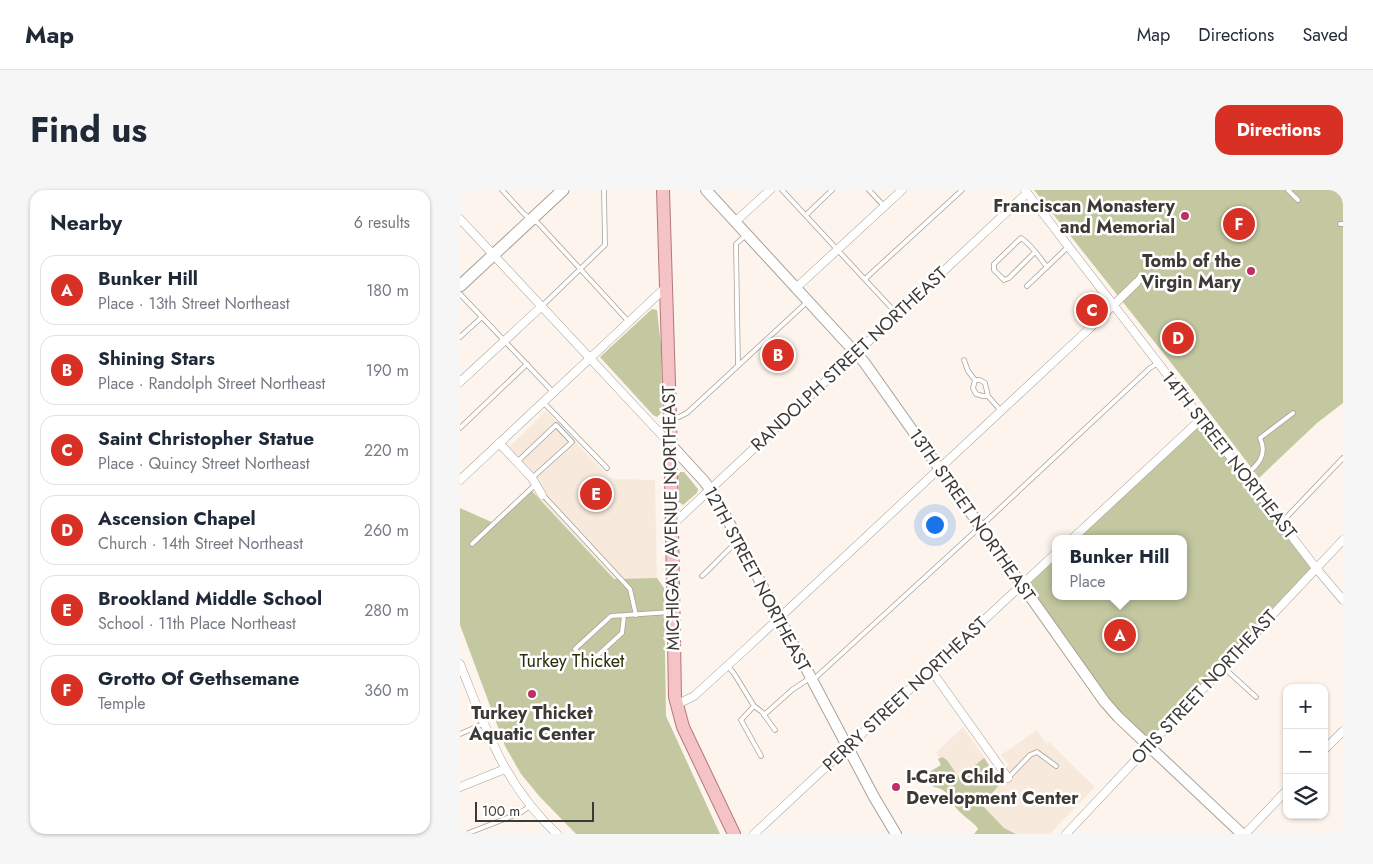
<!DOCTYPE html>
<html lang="en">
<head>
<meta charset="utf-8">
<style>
	body { margin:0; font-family:Jost,sans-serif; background:#f6f6f7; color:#1f2937 }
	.controls { position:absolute; right:15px; bottom:15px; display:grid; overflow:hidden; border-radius:10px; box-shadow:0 1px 4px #0004 }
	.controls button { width:45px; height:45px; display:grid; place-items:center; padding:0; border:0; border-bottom:1px solid #e0e1e3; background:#fff; color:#1f2937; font:25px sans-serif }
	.scale { position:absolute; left:15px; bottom:12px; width:119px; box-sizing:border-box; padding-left:5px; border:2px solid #3d3a36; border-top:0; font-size:14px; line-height:18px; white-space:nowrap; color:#3d3a36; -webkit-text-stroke:4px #fff; paint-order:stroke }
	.you { position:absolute; left:474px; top:334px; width:18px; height:18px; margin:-12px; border:4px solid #fff; border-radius:50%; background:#1a73e8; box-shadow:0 0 0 8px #1a73e833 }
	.badge { display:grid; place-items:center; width:32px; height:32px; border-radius:50%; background:#d93025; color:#fff; font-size:16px; font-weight:700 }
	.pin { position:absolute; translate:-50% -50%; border:2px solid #fff; box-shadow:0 1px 5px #0006 }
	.popup { position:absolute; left:592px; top:345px; width:135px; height:65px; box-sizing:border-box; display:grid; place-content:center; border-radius:10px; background:#fff; filter:drop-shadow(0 1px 4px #0005); font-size:16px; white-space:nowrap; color:#747a83 }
	.popup b { font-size:19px; color:#1f2937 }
	.popup::after { content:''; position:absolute; left:50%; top:100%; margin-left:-10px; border:10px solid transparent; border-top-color:#fff }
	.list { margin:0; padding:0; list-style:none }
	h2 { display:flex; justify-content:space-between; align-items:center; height:65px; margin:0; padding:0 20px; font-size:21px }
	h2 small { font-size:16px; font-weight:400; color:#747a83 }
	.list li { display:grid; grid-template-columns:32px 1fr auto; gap:15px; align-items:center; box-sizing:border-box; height:70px; margin:0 10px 10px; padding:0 10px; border:1px solid #e0e1e3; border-radius:15px }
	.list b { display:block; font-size:19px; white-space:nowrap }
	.list p { margin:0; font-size:16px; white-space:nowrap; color:#747a83 }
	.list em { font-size:16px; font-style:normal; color:#747a83 }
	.icon { flex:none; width:28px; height:28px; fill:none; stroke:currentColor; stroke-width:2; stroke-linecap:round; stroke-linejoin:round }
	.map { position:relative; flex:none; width:883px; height:644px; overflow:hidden; border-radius:15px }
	header { display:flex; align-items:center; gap:30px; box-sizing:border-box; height:70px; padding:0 25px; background:#fff; border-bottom:1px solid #e0e1e3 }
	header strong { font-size:24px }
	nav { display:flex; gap:28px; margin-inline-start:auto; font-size:18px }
	.intro { display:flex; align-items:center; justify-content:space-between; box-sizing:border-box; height:120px; padding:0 30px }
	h1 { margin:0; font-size:35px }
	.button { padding:12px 22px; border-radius:15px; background:#d93025; color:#fff; font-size:18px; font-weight:700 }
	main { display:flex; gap:30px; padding:0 30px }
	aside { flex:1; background:#fff; border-radius:15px; box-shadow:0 1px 4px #0004 }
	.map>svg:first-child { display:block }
</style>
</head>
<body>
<header>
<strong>Map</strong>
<nav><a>Map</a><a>Directions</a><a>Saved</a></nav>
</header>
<div class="intro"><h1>Find us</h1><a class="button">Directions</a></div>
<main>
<aside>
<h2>Nearby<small>6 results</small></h2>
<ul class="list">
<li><span class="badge">A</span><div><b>Bunker Hill</b><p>Place · 13th Street Northeast</p></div><em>180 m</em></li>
<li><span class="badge">B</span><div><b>Shining Stars</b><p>Place · Randolph Street Northeast</p></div><em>190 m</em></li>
<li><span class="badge">C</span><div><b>Saint Christopher Statue</b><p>Place · Quincy Street Northeast</p></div><em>220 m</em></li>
<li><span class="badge">D</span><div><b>Ascension Chapel</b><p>Church · 14th Street Northeast</p></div><em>260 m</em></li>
<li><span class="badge">E</span><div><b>Brookland Middle School</b><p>School · 11th Place Northeast</p></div><em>280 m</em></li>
<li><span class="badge">F</span><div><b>Grotto Of Gethsemane</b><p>Temple</p></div><em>360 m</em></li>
</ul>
</aside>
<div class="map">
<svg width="883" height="644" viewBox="0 0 883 644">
	<rect width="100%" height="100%" fill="#fdf5ed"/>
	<!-- built -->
	<g fill="#f7e9dc">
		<polygon points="86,221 149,287 153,289 195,290 197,388 154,389 71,300 69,292 43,263"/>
		<polygon points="503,537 536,584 549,576 541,565 577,540 586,554 589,552 635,597 590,644 527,644 496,612 474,581 483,574 476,563"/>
	</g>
	<!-- green -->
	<g fill="#c3c8a1">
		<polygon points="574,0 883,0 883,213 857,233 799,288 727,193"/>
		<polygon points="192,119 197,120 201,156 202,222 197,227 193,225 140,167"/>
		<polygon points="741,229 856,378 689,556 663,531 562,395 596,363 596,406 724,406 724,349 612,349"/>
		<polygon points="220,282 224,282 238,299 237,303 223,315 219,312 218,285"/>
		<polygon points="71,300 154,389 197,388 204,398 206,526 260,644 116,644 80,607 61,584 45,556 0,435 0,318 36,334"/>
		<path d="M482,567L487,570L499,588L524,568L534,583L535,589L539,595L522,615L544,638L556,644H514L518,639L516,636C510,630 502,625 497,619C487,608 490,600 474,597L464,585L481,575L478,569Z"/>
	</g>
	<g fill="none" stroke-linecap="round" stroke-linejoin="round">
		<defs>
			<g id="service">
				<polyline points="42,0 64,24 78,33 168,131"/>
				<polyline points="322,0 437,124"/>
				<polyline points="409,0 424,16"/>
				<polyline points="828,0 838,10"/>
				<polyline points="346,25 372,0"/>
				<polyline points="880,34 883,34"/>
				<path d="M575,62L549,88L544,90L534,80V74L561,48C572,55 579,67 587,77"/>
				<polyline points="405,89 502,0"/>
				<polyline points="567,96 609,56"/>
				<polyline points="0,104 93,202"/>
				<polyline points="82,116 145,55 144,0"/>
				<polyline points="0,147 22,127"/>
				<polyline points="504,170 508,181 515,190"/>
				<polyline points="278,175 276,54 286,45"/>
				<polyline points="528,206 523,206 516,204 513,198 515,190 520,190 525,193 528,206 541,221"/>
				<polyline points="83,212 147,278"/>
				<polyline points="213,226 219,227 227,223 347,112"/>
				<polyline points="0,238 67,174"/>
				<polyline points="57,272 96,235 112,252 72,288"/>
				<path d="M785,286C798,275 808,265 800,248L833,223"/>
				<polyline points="83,305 170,399 176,425"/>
				<polyline points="821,333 883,268"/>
				<polyline points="12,354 76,294"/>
				<path d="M242,386C255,374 265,362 278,351"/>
				<polyline points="164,426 162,443 128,474 115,459 151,426 211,422"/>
				<polyline points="268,476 275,485 294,516 281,530 301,566"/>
				<polyline points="763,477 796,507"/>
				<polyline points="354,489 520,337 690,178 698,173"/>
				<polyline points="294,516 302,522 315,540"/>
				<polyline points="304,525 332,500 350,488"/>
				<polyline points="0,544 23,534"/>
				<polyline points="548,588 570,565 577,562 596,576"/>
				<polyline points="6,644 60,623 70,616"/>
			</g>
			<g id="minor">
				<polyline points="565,0 856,378 883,410"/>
				<polyline points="0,29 210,254"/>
				<polyline points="276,31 310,0"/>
				<polyline points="680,89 682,87"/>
				<polyline points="337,97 442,0"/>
				<polyline points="0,192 82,116"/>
				<polyline points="39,253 72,288 82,305"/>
				<polyline points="0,290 206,97"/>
				<polyline points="211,336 567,3"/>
				<polyline points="612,349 741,229"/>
				<path d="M0,474C26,539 44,595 97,644"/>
				<polyline points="471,480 548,588"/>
				<polyline points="216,515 234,506 289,456 630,138 676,93"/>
				<polyline points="864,560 883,541"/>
				<polyline points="0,597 45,579"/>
				<polyline points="294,644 596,363"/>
				<polyline points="606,644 883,350"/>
				<polyline points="785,644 827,600"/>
			</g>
			<g id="tertiary">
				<polyline points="246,0 404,172 644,511 658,527 782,644"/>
				<polyline points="210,254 244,291 255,306 414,607 436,644"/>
			</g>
			<polyline id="secondary" points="0,96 103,0"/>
			<polyline id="primary" points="203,0 210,226 215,507 223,537 274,644"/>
		</defs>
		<!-- service casing -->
		<use href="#service" stroke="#a7a098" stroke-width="5.5"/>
		<!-- minor casing -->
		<use href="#minor" stroke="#a7a098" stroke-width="9"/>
		<!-- tertiary casing -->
		<use href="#tertiary" stroke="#a7a098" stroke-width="12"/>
		<!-- secondary casing -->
		<use href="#secondary" stroke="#a7a098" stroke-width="13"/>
		<!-- primary casing -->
		<use href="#primary" stroke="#b1797a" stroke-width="14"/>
		<!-- service -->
		<use href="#service" stroke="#fff" stroke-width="4"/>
		<!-- minor -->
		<use href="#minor" stroke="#fff" stroke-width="8"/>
		<!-- tertiary -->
		<use href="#tertiary" stroke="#fff" stroke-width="10"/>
		<!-- secondary -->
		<use href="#secondary" stroke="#fff" stroke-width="11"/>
		<!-- primary -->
		<use href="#primary" stroke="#f5c3c5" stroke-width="12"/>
	</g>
	<!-- markers -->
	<g fill="#bd3063" stroke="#fff" stroke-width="2">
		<circle cx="725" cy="26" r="5"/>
		<circle cx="791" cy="81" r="5"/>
		<circle cx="72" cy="504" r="5"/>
		<circle cx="436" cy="597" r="5"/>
	</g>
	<g text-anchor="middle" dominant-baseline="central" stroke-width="5" stroke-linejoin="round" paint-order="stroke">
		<!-- poi labels -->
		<g font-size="18" font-weight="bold" fill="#3d3a36" stroke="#fff" text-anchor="end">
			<text x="715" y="16">Franciscan Monastery<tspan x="715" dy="21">and Memorial</tspan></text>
			<text x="781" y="71">Tomb of the<tspan x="781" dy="21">Virgin Mary</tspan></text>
			<text x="72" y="523" text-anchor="middle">Turkey Thicket<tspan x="72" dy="21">Aquatic Center</tspan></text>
			<text x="446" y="587" text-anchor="start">I-Care Child<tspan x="446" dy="21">Development Center</tspan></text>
		</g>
		<!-- street labels -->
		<g font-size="18" fill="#3d3a36" stroke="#fff">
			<text transform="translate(389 169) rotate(-43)">RANDOLPH STREET NORTHEAST</text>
			<text transform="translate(769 265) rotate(52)">14TH STREET NORTHEAST</text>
			<text transform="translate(512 325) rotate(55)">13TH STREET NORTHEAST</text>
			<text transform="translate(211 328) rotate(-91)">MICHIGAN AVENUE NORTHEAST</text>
			<text transform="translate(297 389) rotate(62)">12TH STREET NORTHEAST</text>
			<text transform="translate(744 497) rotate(-47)">OTIS STREET NORTHEAST</text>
			<text transform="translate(445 504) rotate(-43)">PERRY STREET NORTHEAST</text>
		</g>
		<!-- park labels -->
		<g font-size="18" fill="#2a2d06" stroke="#fff">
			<text x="112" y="471">Turkey Thicket</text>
		</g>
	</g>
</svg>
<div class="controls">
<button>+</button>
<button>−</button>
<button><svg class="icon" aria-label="layers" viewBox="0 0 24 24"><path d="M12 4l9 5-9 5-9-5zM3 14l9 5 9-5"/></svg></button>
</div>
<div class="scale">100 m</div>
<div class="you"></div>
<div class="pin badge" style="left:660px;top:445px">A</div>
<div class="popup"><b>Bunker Hill</b>Place</div>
<div class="pin badge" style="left:318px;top:165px">B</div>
<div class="pin badge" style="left:632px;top:120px">C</div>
<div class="pin badge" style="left:718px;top:148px">D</div>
<div class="pin badge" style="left:136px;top:304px">E</div>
<div class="pin badge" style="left:779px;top:34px">F</div>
</div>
</main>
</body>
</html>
